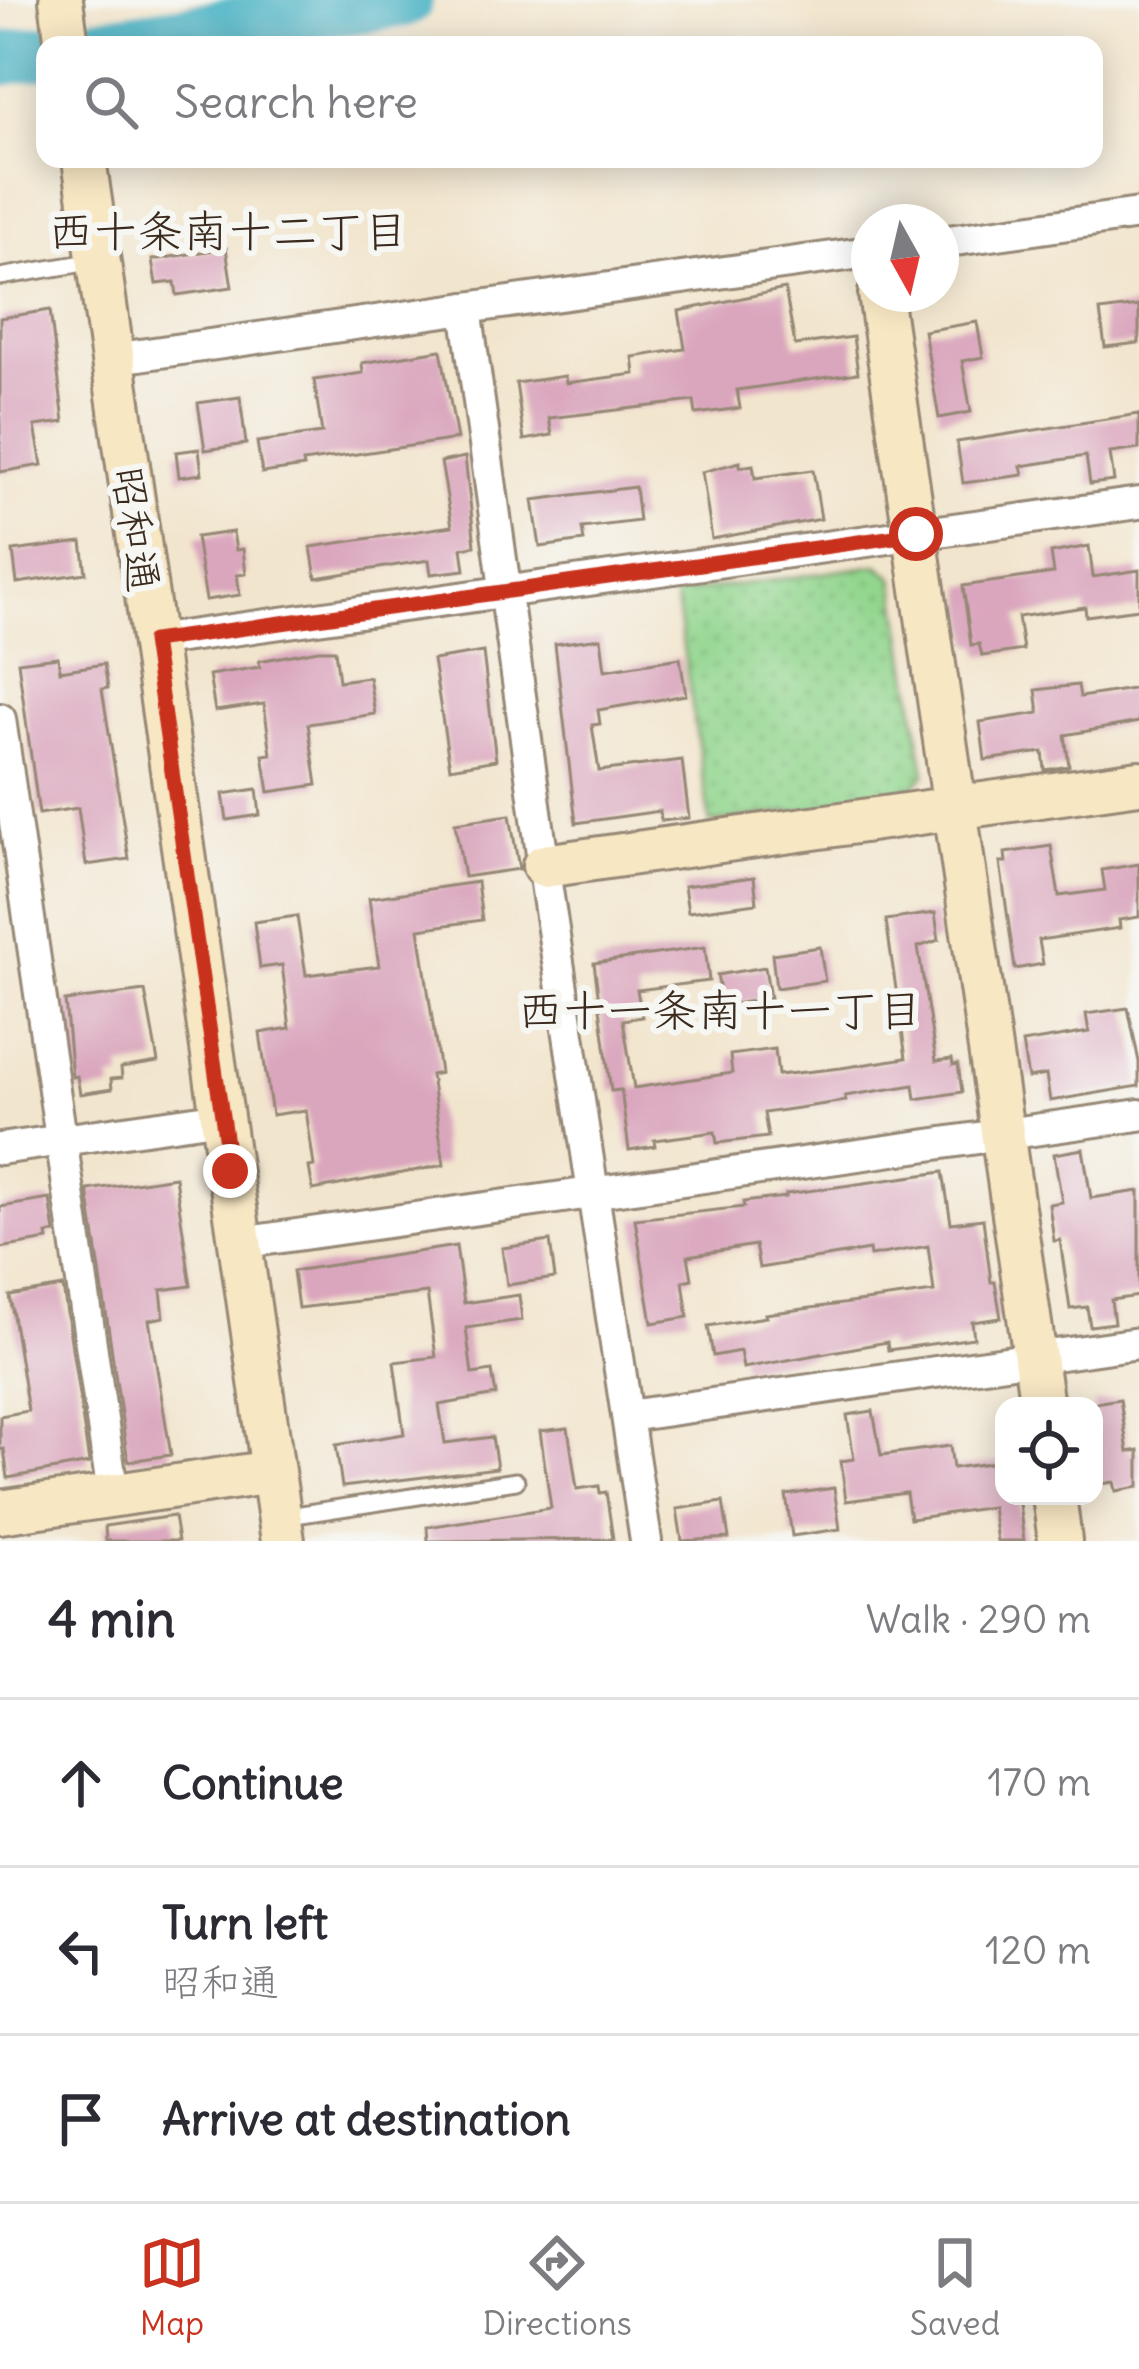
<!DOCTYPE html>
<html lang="en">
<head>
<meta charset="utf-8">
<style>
	body { margin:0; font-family:Delius,"Klee One",sans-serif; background:#f7f7f7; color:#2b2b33 }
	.controls { position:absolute; right:36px; bottom:36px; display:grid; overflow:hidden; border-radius:24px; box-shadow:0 6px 30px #0003 }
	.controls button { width:108px; height:108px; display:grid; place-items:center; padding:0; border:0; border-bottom:3px solid #e1e1e2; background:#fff; color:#2b2b33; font:60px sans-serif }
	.compass { position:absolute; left:851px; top:204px; width:108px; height:108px; border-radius:50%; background:#fff; box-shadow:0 6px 30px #0003; rotate:172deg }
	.stop { position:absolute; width:36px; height:36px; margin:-27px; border:9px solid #c8321e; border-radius:50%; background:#fff }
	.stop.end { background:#c8321e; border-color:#fff; box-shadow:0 3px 12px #0008 }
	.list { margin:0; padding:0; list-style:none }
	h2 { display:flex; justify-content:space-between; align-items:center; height:156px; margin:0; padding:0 48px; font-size:51px }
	h2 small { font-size:39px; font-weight:400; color:#7c7c81 }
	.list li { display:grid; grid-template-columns:78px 1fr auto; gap:36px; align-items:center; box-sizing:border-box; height:168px; padding:0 48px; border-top:3px solid #e1e1e2 }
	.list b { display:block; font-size:45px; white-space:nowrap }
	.list p { margin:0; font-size:39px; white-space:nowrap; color:#7c7c81 }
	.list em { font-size:39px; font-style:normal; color:#7c7c81 }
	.icon { flex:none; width:66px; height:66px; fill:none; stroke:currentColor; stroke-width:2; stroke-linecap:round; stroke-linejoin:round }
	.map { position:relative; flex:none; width:1139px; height:1541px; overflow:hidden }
	.search { position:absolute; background:#fff; box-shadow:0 6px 30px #0003; left:36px; right:36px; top:36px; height:132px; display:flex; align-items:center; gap:30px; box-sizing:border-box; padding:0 42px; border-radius:24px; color:#7c7c81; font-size:45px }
	.sheet { height:660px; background:#fff }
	nav { display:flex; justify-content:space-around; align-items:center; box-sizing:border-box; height:168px; border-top:3px solid #e1e1e2; background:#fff; font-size:33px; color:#7c7c81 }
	nav a { display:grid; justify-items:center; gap:6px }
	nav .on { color:#c8321e }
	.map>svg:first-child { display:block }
</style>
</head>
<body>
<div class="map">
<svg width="1139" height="1541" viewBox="0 0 1139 1541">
	<defs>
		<pattern id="park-dots" width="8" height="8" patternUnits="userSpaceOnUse" patternTransform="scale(3)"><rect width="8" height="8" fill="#92d68e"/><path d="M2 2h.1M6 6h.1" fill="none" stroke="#7fb87a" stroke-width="1.8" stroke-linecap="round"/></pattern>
	</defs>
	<rect width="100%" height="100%" fill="#f6f6f2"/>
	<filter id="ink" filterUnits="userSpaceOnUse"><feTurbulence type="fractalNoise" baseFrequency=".00833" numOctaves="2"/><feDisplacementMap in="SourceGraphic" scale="24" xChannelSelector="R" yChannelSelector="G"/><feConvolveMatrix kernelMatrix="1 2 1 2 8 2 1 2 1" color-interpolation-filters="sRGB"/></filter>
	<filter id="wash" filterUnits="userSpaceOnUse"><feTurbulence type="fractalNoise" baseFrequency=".004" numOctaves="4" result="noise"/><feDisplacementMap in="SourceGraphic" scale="48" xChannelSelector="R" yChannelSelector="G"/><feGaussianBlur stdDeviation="2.7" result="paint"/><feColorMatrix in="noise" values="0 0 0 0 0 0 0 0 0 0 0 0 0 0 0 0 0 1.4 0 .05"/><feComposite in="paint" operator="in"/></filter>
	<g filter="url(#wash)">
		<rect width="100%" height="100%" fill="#f2e5cd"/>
		<!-- park -->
		<polygon fill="url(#park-dots)" stroke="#668056" stroke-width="3" points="878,565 894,578 925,775 902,796 710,823 675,594"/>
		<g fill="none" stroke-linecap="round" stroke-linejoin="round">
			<!-- river -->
			<g stroke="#45b0c3" stroke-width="54">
				<polyline points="94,45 406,0"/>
				<polyline points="0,59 45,52"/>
			</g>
		</g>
		<g id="blocks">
			<!-- building -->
			<g fill="#daa6bd">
				<polygon points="226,248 232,287 177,295 175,282 156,284 152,260"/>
				<polygon points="785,289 795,345 853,337 858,373 737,390 740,408 696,414 694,401 549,418 552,435 524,440 516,383 565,376 566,383 635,374 633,357 685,349 679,311"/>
				<polygon points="1139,306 1139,343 1105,347 1100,311"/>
				<polygon points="50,310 64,422 35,426 42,465 0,472 0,318"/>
				<polygon points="977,322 983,357 962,361 971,412 939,418 924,331"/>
				<polygon points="441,350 457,439 303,462 304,467 262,473 257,442 322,433 314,380 363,373 362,363"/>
				<polygon points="240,397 246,444 205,450 198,403"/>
				<polygon points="1139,414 1139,449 1110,453 1114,481 1090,484 1086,456 1021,466 1023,475 963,483 957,442"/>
				<polygon points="199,449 202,474 179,477 176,452"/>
				<polygon points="465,457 475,546 462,548 465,570 431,574 429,560 316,578 311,547 452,526 441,462"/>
				<polygon points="740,462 740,467 753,465 755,478 813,470 821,519 712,539 702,472"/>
				<polygon points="635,487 639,521 582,528 584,541 540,547 533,500"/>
				<polygon points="233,532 236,550 243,549 246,574 237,575 240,595 206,600 196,537"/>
				<polygon points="82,542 86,573 17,583 13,551"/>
				<polygon points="1089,546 1093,577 1139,570 1139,609 1086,616 1085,607 1018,617 1023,650 982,656 979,644 971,645 963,586 1054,573 1051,553"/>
				<polygon points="601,638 605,670 680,658 686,695 598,710 600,724 592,725 599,771 682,760 689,818 661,821 660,811 576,823 555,644"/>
				<polygon points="318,650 335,650 339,681 369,677 375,714 308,724 317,785 269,792 263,755 271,754 264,704 215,711 209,675 260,667 259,661"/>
				<polygon points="483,652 496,760 450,768 433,660"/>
				<polygon points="58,657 60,671 104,664 108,688 102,689 129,859 86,865 78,808 39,814 18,662"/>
				<polygon points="1078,685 1080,697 1139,688 1139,722 1065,735 1069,766 1045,770 1043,752 985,760 980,722 1039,713 1036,690"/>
				<polygon points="257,789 260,815 227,820 223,794"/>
				<polygon points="510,815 519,869 464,877 455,823"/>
				<polygon points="1051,846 1059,896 1105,890 1102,870 1139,864 1139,917 1119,920 1120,928 1039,940 1043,964 1015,969 1000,862 1006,862 1005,853"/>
				<polygon points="754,877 757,903 688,912 684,886"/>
				<polygon points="477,882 482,920 419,929 440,1073 431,1075 444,1165 313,1190 309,1167 314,1166 306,1110 272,1115 260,1033 290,1028 282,965 260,968 254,922 297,916 306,975 379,966 369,898"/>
				<polygon points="935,913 939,940 918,947 936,1061 952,1059 953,1065 958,1064 962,1092 916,1099 914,1085 845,1096 846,1101 764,1113 768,1137 717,1143 715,1132 654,1140 655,1146 629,1150 621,1090 611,1091 594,963 705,947 709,981 637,990 642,1017 623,1020 634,1088 732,1073 730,1055 775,1049 778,1075 841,1068 906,1058 886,920"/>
				<polygon points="820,947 825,981 776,988 772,954"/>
				<polygon points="765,967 770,998 723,1006 717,975"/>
				<polygon points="145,991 158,1062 121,1068 122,1078 111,1079 112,1089 80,1094 77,1076 72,1077 65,1001"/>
				<polygon points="1128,1008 1139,1062 1139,1086 1050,1101 1046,1075 1028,1078 1022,1043 1089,1032 1086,1014"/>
				<polygon points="1083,1149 1091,1198 1139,1191 1139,1296 1111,1300 1114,1323 1090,1326 1087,1307 1070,1309 1060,1240 1054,1241 1049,1204 1062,1202 1054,1154"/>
				<polygon points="943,1172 951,1223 983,1219 991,1282 995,1282 1001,1318 972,1322 974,1338 888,1350 887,1342 743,1368 740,1351 713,1356 708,1326 766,1317 765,1314 934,1292 928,1246 870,1256 869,1250 759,1268 755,1245 688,1256 692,1279 683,1281 688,1317 652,1323 635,1219 744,1207 743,1202 786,1197 786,1194"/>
				<polygon points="175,1177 191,1286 161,1290 164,1317 149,1320 171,1455 128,1461 88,1190"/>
				<polygon points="50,1199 55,1233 47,1234 48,1240 0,1248 0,1207"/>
				<polygon points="550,1241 555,1278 507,1285 502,1248"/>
				<polygon points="456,1246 464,1303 519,1295 522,1320 466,1328 472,1374 492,1371 496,1395 439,1405 445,1443 492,1437 497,1468 342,1487 336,1445 404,1434 394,1362 436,1357 427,1293 298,1308 293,1271"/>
				<polygon points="63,1287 89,1463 8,1478 4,1449 0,1450 0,1416 28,1411 10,1296"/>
				<polygon points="1120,1399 1128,1452 1139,1450 1139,1487 1116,1491 1114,1482 1094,1485 1094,1403"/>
				<polygon points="873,1411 881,1455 950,1446 953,1468 1004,1461 1004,1496 1018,1496 1024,1541 997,1541 992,1507 910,1519 906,1493 846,1501 841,1461 854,1459 847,1415"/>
				<polygon points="568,1428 577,1489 599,1486 600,1493 606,1492 613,1539 428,1541 427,1527 551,1508 540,1431"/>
				<polygon points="834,1488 840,1529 792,1536 786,1495"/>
				<polygon points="723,1502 729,1538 682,1541 677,1509"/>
				<polygon points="174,1516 178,1541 106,1541 105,1526"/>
			</g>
		</g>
	</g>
	<g filter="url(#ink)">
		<use href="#blocks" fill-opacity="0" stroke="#968876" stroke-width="3"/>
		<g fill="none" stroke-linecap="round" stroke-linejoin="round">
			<defs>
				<g id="lane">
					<polyline points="0,277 96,261"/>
					<polyline points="282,1517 516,1481"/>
				</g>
				<g id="street">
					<polyline points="941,242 1139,214"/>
					<polyline points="112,359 466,308"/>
					<polyline points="153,641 1139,503"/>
					<polyline points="0,719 113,1495"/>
					<polyline points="0,1149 222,1117"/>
					<polyline points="240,1243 1139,1115"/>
					<polyline points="628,1416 1139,1343"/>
					<polyline points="646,1541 547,890 466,308 869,252"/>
				</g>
				<g id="secondary">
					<polyline points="61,0 67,45"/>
					<polyline points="84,159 283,1541"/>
					<polyline points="880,294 1042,1406"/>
					<polyline points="544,866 1139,782"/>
					<polyline points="1054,1496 1060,1541"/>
					<polyline points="0,1512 272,1472"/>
				</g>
			</defs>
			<!-- lane casing -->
			<use href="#lane" stroke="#968876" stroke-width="21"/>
			<!-- street casing -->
			<use href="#street" stroke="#968876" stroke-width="36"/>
			<!-- secondary casing -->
			<use href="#secondary" stroke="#968876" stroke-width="48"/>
			<!-- lane -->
			<use href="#lane" stroke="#fff" stroke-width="15"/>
			<!-- street -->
			<use href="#street" stroke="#fff" stroke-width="30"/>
			<!-- secondary -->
			<use href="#secondary" stroke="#f8e7c3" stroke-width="42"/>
		</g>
	</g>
	<g fill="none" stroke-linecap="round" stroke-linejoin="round" filter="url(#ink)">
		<!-- route -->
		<polyline stroke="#c8321e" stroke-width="15" points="230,1171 153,641 916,534"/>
	</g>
	<g text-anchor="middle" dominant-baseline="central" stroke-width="12" stroke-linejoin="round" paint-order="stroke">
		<!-- street labels -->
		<g font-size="42" fill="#3b2a1e" stroke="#f6f6f2">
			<text transform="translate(136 529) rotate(82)">昭和通</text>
		</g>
		<!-- neighbourhood labels -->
		<g font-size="45" fill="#3b2a1e" stroke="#f6f6f2">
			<text x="228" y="231">西十条南十二丁目</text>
			<text x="720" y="1010">西十一条南十一丁目</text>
		</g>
	</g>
</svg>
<div class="controls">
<button><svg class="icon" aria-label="locate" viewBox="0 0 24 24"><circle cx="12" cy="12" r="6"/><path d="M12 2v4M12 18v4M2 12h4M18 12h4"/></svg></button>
</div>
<svg class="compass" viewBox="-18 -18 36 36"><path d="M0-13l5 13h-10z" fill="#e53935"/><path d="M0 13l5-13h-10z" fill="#7c7c81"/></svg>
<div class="stop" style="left:916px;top:534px"></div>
<div class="stop end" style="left:230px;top:1171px"></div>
<div class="search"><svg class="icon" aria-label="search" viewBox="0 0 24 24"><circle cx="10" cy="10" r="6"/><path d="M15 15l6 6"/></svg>Search here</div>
</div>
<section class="sheet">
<h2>4 min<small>Walk · 290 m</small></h2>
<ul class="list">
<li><svg class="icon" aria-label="ahead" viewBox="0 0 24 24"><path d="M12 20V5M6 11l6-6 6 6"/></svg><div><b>Continue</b></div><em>170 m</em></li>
<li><svg class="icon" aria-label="left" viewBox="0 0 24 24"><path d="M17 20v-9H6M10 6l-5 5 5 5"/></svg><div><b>Turn left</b><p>昭和通</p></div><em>120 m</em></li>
<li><svg class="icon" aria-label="arrive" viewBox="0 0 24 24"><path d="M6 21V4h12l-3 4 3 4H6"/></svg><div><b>Arrive at destination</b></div></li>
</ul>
</section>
<nav>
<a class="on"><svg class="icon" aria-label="map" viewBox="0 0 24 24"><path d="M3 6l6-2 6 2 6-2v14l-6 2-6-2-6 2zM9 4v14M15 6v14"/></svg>Map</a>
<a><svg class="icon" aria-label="directions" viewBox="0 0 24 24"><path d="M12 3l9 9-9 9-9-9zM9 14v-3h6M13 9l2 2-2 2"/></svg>Directions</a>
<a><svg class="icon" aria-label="saved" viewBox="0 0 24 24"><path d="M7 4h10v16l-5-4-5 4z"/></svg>Saved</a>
</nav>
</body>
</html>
